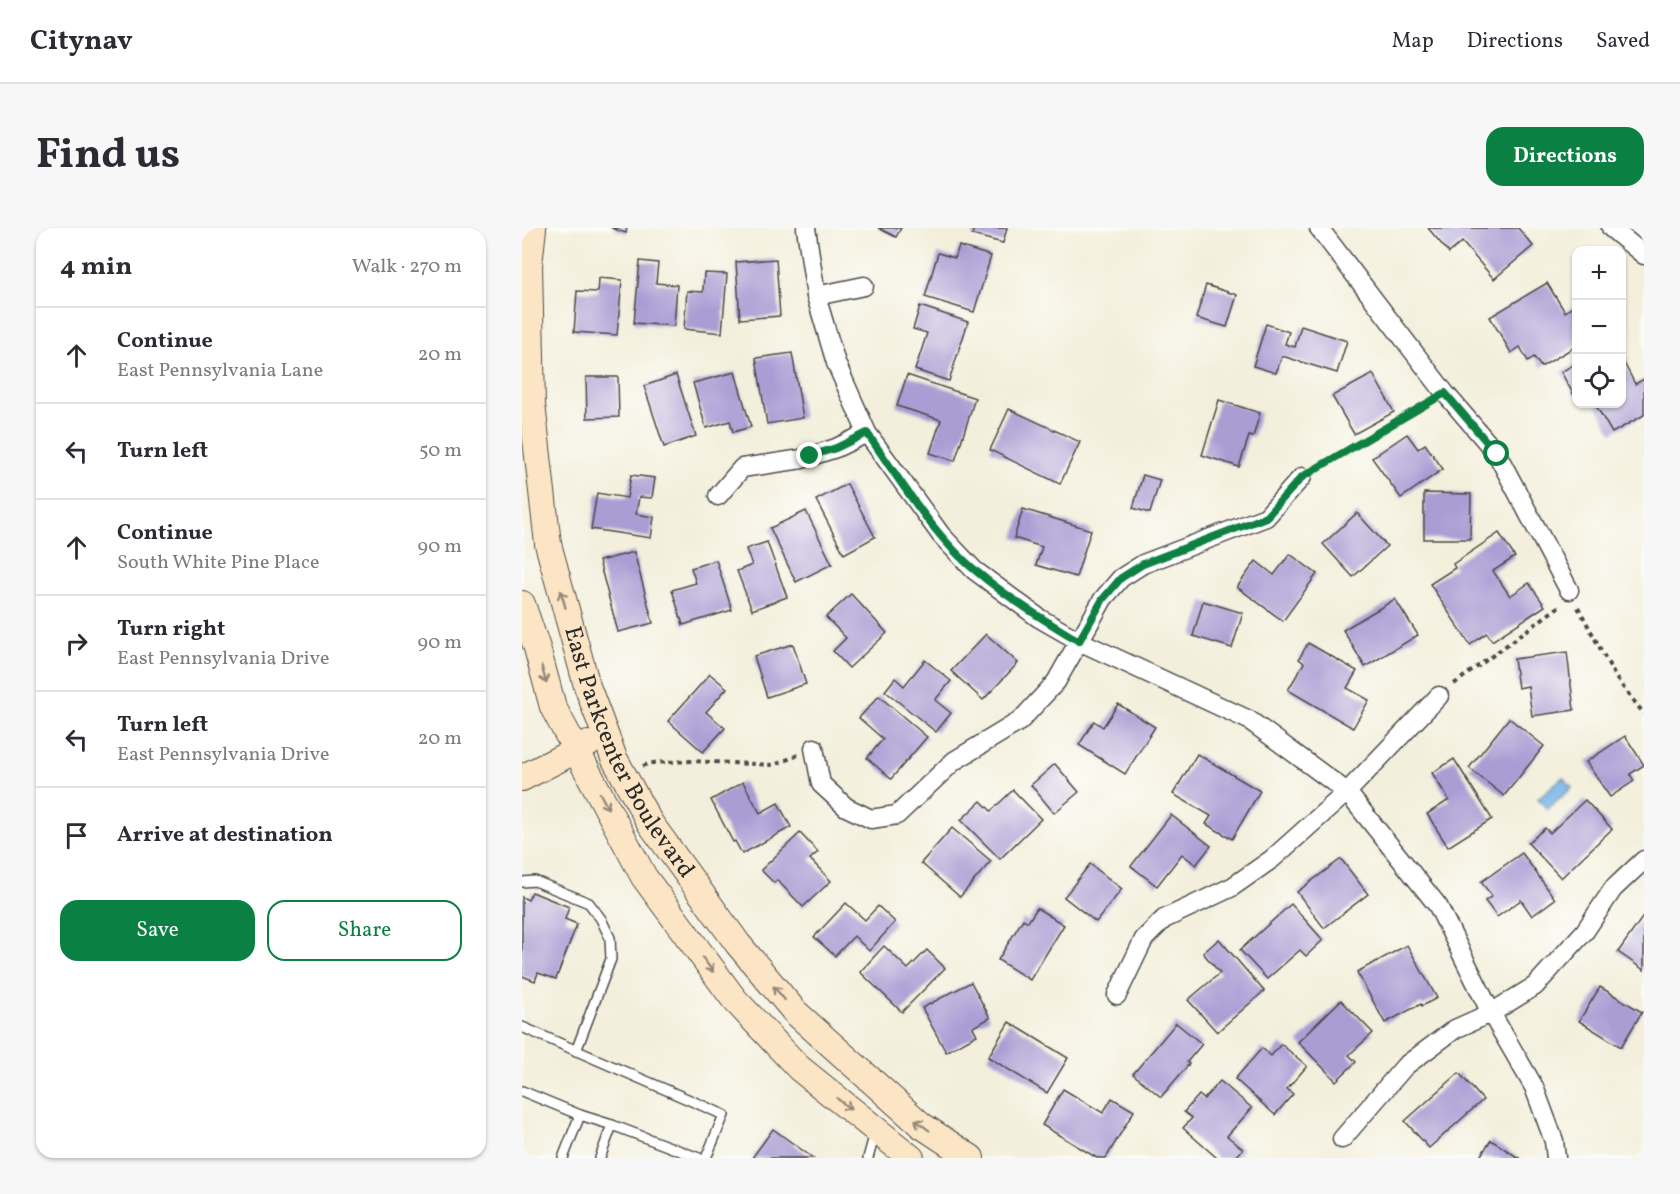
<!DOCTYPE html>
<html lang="en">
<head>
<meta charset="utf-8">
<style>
	body { margin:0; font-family:Vollkorn,serif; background:#f7f7f7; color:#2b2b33 }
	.controls { position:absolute; right:18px; top:18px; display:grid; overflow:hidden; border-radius:12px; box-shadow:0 2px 4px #0004 }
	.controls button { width:54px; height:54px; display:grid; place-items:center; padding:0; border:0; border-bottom:2px solid #e1e1e2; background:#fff; color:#2b2b33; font:30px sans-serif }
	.stop { position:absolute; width:18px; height:18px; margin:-14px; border:4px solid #0b8043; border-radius:50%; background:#fff }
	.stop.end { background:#0b8043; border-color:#fff; box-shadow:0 2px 6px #0008 }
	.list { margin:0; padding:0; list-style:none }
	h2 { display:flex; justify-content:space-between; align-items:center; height:78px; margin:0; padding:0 24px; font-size:26px }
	h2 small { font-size:20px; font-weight:400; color:#7c7c81 }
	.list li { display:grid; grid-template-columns:39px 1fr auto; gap:18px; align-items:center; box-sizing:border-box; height:96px; padding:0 24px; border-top:2px solid #e1e1e2 }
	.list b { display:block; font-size:22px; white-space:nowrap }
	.list p { margin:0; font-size:20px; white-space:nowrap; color:#7c7c81 }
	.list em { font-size:20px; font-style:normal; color:#7c7c81 }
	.actions { display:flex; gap:12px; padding:18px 24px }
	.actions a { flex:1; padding:14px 0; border:2px solid #0b8043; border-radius:18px; text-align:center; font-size:21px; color:#0b8043 }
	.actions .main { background:#0b8043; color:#fff }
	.icon { flex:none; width:33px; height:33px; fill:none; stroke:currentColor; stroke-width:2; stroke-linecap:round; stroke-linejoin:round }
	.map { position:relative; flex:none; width:1122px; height:930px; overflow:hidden; border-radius:18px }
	header { display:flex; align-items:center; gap:36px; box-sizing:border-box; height:84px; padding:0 30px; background:#fff; border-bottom:2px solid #e1e1e2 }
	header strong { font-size:28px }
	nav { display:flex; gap:33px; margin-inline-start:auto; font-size:21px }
	.intro { display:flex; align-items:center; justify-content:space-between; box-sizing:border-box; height:144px; padding:0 36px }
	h1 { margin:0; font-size:42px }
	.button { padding:15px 27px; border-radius:18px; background:#0b8043; color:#fff; font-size:21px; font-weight:700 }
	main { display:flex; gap:36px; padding:0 36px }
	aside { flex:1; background:#fff; border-radius:18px; box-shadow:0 2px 4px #0004 }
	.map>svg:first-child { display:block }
</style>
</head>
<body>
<header>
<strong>Citynav</strong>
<nav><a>Map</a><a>Directions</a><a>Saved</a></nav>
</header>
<div class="intro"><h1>Find us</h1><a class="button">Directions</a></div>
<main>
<aside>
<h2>4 min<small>Walk · 270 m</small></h2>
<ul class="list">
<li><svg class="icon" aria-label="ahead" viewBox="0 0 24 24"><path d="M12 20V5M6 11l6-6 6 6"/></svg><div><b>Continue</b><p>East Pennsylvania Lane</p></div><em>20 m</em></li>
<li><svg class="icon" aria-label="left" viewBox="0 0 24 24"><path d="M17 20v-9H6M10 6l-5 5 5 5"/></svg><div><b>Turn left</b></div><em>50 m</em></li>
<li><svg class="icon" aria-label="ahead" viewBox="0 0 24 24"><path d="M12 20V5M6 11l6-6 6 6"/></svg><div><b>Continue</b><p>South White Pine Place</p></div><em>90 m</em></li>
<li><svg class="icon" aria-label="right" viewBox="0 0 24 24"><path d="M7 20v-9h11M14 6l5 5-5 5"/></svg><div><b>Turn right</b><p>East Pennsylvania Drive</p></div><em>90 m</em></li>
<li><svg class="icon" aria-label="left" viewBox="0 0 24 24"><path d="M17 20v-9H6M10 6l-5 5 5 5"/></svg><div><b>Turn left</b><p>East Pennsylvania Drive</p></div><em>20 m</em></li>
<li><svg class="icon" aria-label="arrive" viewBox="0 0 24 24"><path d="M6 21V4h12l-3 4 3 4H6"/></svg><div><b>Arrive at destination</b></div></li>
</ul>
<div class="actions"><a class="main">Save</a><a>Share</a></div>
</aside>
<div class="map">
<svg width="1122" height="930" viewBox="0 0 1122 930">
	<rect width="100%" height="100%" fill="#fdfcf7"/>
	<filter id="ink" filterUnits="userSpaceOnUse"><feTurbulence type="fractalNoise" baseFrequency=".0167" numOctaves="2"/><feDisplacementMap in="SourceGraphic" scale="12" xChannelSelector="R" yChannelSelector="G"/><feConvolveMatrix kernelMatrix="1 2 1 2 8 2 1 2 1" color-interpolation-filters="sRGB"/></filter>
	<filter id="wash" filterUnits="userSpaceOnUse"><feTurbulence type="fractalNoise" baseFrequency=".008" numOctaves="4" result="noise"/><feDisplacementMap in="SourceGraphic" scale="24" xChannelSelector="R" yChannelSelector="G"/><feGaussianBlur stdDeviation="1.35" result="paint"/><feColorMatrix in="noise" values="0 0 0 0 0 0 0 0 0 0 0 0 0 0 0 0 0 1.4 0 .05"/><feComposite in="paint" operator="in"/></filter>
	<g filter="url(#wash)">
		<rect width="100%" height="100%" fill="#f3efdc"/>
		<!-- water -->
		<polygon fill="#77b2e8" stroke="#516e8a" stroke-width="1.5" points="1041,549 1050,560 1025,581 1016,570"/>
		<g id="blocks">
			<!-- building -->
			<g fill="#a99dd4">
				<polygon points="89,0 105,0 104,5"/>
				<polygon points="356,0 379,0 374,9"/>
				<polygon points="452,0 485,0 481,15 450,7"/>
				<polygon points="906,0 996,0 1011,18 972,51 940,14 927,25"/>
				<polygon points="437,18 469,28 452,84 403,69 416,25 433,30"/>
				<polygon points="254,31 258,88 218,91 214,34"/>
				<polygon points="118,33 136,35 134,55 155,57 152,98 112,95"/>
				<polygon points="182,45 205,46 200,105 162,101 165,63 181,64"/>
				<polygon points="77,50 100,52 95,107 52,104 55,63 76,64"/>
				<polygon points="1025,55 1043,84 1054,77 1054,118 1019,139 1012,129 1006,133 998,119 989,125 968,89"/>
				<polygon points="684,57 715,67 705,99 674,90"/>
				<polygon points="398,78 446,94 427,153 393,142 405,105 391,101"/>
				<polygon points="744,96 767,104 763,116 773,119 779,98 825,113 815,145 760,128 754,145 731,138"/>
				<polygon points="270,125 281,190 245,196 234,130"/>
				<polygon points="1100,131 1113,156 1122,151 1122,187 1090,205 1073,176 1100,176"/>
				<polygon points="1054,135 1054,168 1053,169 1039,144"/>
				<polygon points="213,144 229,199 211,204 208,193 184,200 171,155"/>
				<polygon points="851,146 872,184 832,206 810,168"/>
				<polygon points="154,147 174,208 142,219 122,158"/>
				<polygon points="385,147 453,170 433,233 408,225 419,192 375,178"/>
				<polygon points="64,149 96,149 97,189 65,190"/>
				<polygon points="697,172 738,185 731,209 727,208 717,239 680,227"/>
				<polygon points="487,181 558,214 538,256 468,222"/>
				<polygon points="885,206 896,221 903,216 921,241 879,270 850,230"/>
				<polygon points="109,247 133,250 130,270 117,269 114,286 132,289 129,310 69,301 75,265 105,270"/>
				<polygon points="621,247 638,252 628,285 611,280"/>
				<polygon points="325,256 353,309 322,326 294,272"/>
				<polygon points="902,265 949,266 948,311 902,311"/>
				<polygon points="501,281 569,302 554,349 514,337 520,319 492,310"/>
				<polygon points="284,283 310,336 274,354 248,300"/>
				<polygon points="835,285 865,318 831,349 801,316"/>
				<polygon points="977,305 993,329 971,343 988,368 1007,355 1023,378 970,413 965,405 948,417 908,356 933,340 931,336"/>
				<polygon points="245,314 265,369 230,382 215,343 230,337 224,321"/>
				<polygon points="112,324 131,395 96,404 77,333"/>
				<polygon points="768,326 795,346 761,393 715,359 734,333 752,347"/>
				<polygon points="194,332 210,382 161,397 150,362 174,355 169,340"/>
				<polygon points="329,366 365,405 327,440 311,423 324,410 304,389"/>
				<polygon points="873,371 896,407 843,439 821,402"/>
				<polygon points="681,373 721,385 710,420 671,408"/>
				<polygon points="464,406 496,435 461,472 429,443"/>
				<polygon points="786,415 835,443 825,460 847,472 831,500 766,462 782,435 777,431"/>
				<polygon points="271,416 284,456 245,469 232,428"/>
				<polygon points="1045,424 1052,482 1010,488 1006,458 996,460 992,431"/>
				<polygon points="403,432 429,453 413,472 429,485 414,504 363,463 373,450 382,458"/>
				<polygon points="188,446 205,460 184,484 203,500 181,524 146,493"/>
				<polygon points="357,468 405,509 369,551 345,530 361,511 337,490"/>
				<polygon points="596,476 633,499 603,546 557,517 572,493 581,499"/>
				<polygon points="987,490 1022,518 982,568 947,540"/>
				<polygon points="1103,508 1122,537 1108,546 1112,553 1088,569 1064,534"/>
				<polygon points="675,526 738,563 710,611 684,596 689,588 651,566"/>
				<polygon points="932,531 970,591 926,619 905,586 927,572 910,545"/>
				<polygon points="533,536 557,564 532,585 509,557"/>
				<polygon points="221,554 238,585 256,575 269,599 220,626 213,613 211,614 189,572"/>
				<polygon points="491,562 519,591 478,631 439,592 459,573 469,583"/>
				<polygon points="1063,572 1090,601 1039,650 1006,615 1023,600 1028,605"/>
				<polygon points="649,587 689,618 674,637 660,626 635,658 609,638"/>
				<polygon points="430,600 469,633 438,669 399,635"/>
				<polygon points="278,605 296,624 288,631 309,653 281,679 255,652 252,655 239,642"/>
				<polygon points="1000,625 1033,671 1010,688 999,672 975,689 963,673 970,668 959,654"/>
				<polygon points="819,631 846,666 802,700 775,664"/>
				<polygon points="568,636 600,661 574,694 542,669"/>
				<polygon points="10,664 47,679 43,691 55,696 34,751 16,745 13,753 0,748 0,669 6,672"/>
				<polygon points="324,675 343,692 356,678 373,694 347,723 332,708 313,728 292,709"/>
				<polygon points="769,676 801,712 784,728 778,722 745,751 718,722"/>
				<polygon points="515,680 542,697 508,752 476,732 501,691 506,694"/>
				<polygon points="1122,687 1122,742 1096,724"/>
				<polygon points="697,711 742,763 695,804 666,772 698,745 681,725"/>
				<polygon points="885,717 915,770 900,778 899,776 863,795 835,744"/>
				<polygon points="362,718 386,741 405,722 423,740 380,784 338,744"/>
				<polygon points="449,754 468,790 451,799 455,807 424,824 400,780"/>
				<polygon points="1078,759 1120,784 1099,819 1057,793"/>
				<polygon points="819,772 851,805 827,827 834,834 814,853 776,814"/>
				<polygon points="487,794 546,830 525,865 466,829"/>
				<polygon points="654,795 680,816 665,834 667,836 639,869 611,846"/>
				<polygon points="759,816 785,838 765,861 771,866 753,887 713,851 740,820 749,828"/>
				<polygon points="937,845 961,872 907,920 883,893"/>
				<polygon points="698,853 730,880 705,908 721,921 713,930 695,930 661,900 670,890 662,884 677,867 682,871"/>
				<polygon points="541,861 581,885 590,870 612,883 584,930 575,930 520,897"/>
				<polygon points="251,901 291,930 230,930"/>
				<polygon points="969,912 997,930 957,930"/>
			</g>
		</g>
	</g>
	<g filter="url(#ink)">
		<use href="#blocks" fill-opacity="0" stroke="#494846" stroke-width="1.5"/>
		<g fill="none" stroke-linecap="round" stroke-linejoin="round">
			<defs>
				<g id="lane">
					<polyline points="0,654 13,653 67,675 79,691 88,710 89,731 54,823"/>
					<polyline points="0,799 202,887 184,930"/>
					<polyline points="0,863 58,887 41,930"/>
					<polyline points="58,887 90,897 177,930"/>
					<polyline points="78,930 90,897"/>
					<polyline points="346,930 353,905"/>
				</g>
				<g id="street">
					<polyline points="284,0 294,68 314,135 345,205 419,307 452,342 517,390 557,413 727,492 825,564 916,678 969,785 1012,859 1032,913 1034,930"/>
					<polyline points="797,0 923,165 975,226 1047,362"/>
					<polyline points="1089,0 1122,27"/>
					<polyline points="294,68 342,58"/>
					<polyline points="196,268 220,240 280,231 314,220 345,205"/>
					<polyline points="292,520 299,556 324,579 349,591 375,587 432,533 498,493 534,454 581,371 599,350 621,336 744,289 780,249"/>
					<polyline points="595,767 622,711 642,691 710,659 750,631 825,564 917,468"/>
					<polyline points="820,911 883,838 933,801 969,785 1013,758 1063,703 1091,661 1122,632"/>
				</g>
				<g id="secondary">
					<path id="s1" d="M11,0L7,37L10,176L26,316L65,458L92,530L128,595L216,716L273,784L399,897L449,930"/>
					<polyline points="0,376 15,420 31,479 122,649 212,771 277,840 389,930"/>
					<polyline points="0,550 66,516"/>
				</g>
			</defs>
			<!-- lane casing -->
			<use href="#lane" stroke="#494846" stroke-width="12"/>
			<!-- street casing -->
			<use href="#street" stroke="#494846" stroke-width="21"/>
			<!-- secondary casing -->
			<use href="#secondary" stroke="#494846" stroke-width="28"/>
			<!-- path -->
			<g stroke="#494846" stroke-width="4" stroke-dasharray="4.5 4.5" stroke-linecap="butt">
				<polyline points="796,239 906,175"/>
				<polyline points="1056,379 1094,450 1122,486"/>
				<polyline points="932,456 1039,377"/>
				<polyline points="121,538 128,535 169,533 252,537 276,527"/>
			</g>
			<!-- lane -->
			<use href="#lane" stroke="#fff" stroke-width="9"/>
			<!-- street -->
			<use href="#street" stroke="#fff" stroke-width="18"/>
			<!-- secondary -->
			<use href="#secondary" stroke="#fce5c4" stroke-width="26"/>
		</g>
		<!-- one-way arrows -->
		<defs><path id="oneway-shaft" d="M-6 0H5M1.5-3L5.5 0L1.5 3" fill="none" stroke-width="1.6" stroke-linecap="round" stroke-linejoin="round" transform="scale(1.5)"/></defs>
		<g stroke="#948878">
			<use href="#oneway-shaft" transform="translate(41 371) rotate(-106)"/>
			<use href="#oneway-shaft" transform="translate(22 447) rotate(75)"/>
			<use href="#oneway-shaft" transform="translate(82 573) rotate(62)"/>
			<use href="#oneway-shaft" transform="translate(186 737) rotate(54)"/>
			<use href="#oneway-shaft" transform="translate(257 765) rotate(-130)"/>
			<use href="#oneway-shaft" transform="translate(322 876) rotate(39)"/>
			<use href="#oneway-shaft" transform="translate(400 897) rotate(-143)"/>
		</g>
	</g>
	<g fill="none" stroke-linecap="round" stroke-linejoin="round" filter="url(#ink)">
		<!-- route -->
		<path stroke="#0b8043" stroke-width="8" d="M288,228L314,220L345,205C376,249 412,309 454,343C486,370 522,392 557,413L581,371L599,350L621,336L744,289L780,249L923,165L975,226"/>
	</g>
	<g text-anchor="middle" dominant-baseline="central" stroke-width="6" stroke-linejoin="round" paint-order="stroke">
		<!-- street labels -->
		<g font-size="24" fill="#2b2b2b" stroke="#fdfcf7">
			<text stroke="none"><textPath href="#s1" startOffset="542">East Parkcenter Boulevard</textPath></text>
		</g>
	</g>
</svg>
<div class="controls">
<button>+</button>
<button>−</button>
<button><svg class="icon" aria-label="locate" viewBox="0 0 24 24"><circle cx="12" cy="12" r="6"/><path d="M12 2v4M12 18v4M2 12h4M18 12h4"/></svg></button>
</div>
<div class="stop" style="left:975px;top:226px"></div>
<div class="stop end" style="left:288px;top:228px"></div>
</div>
</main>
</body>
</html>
